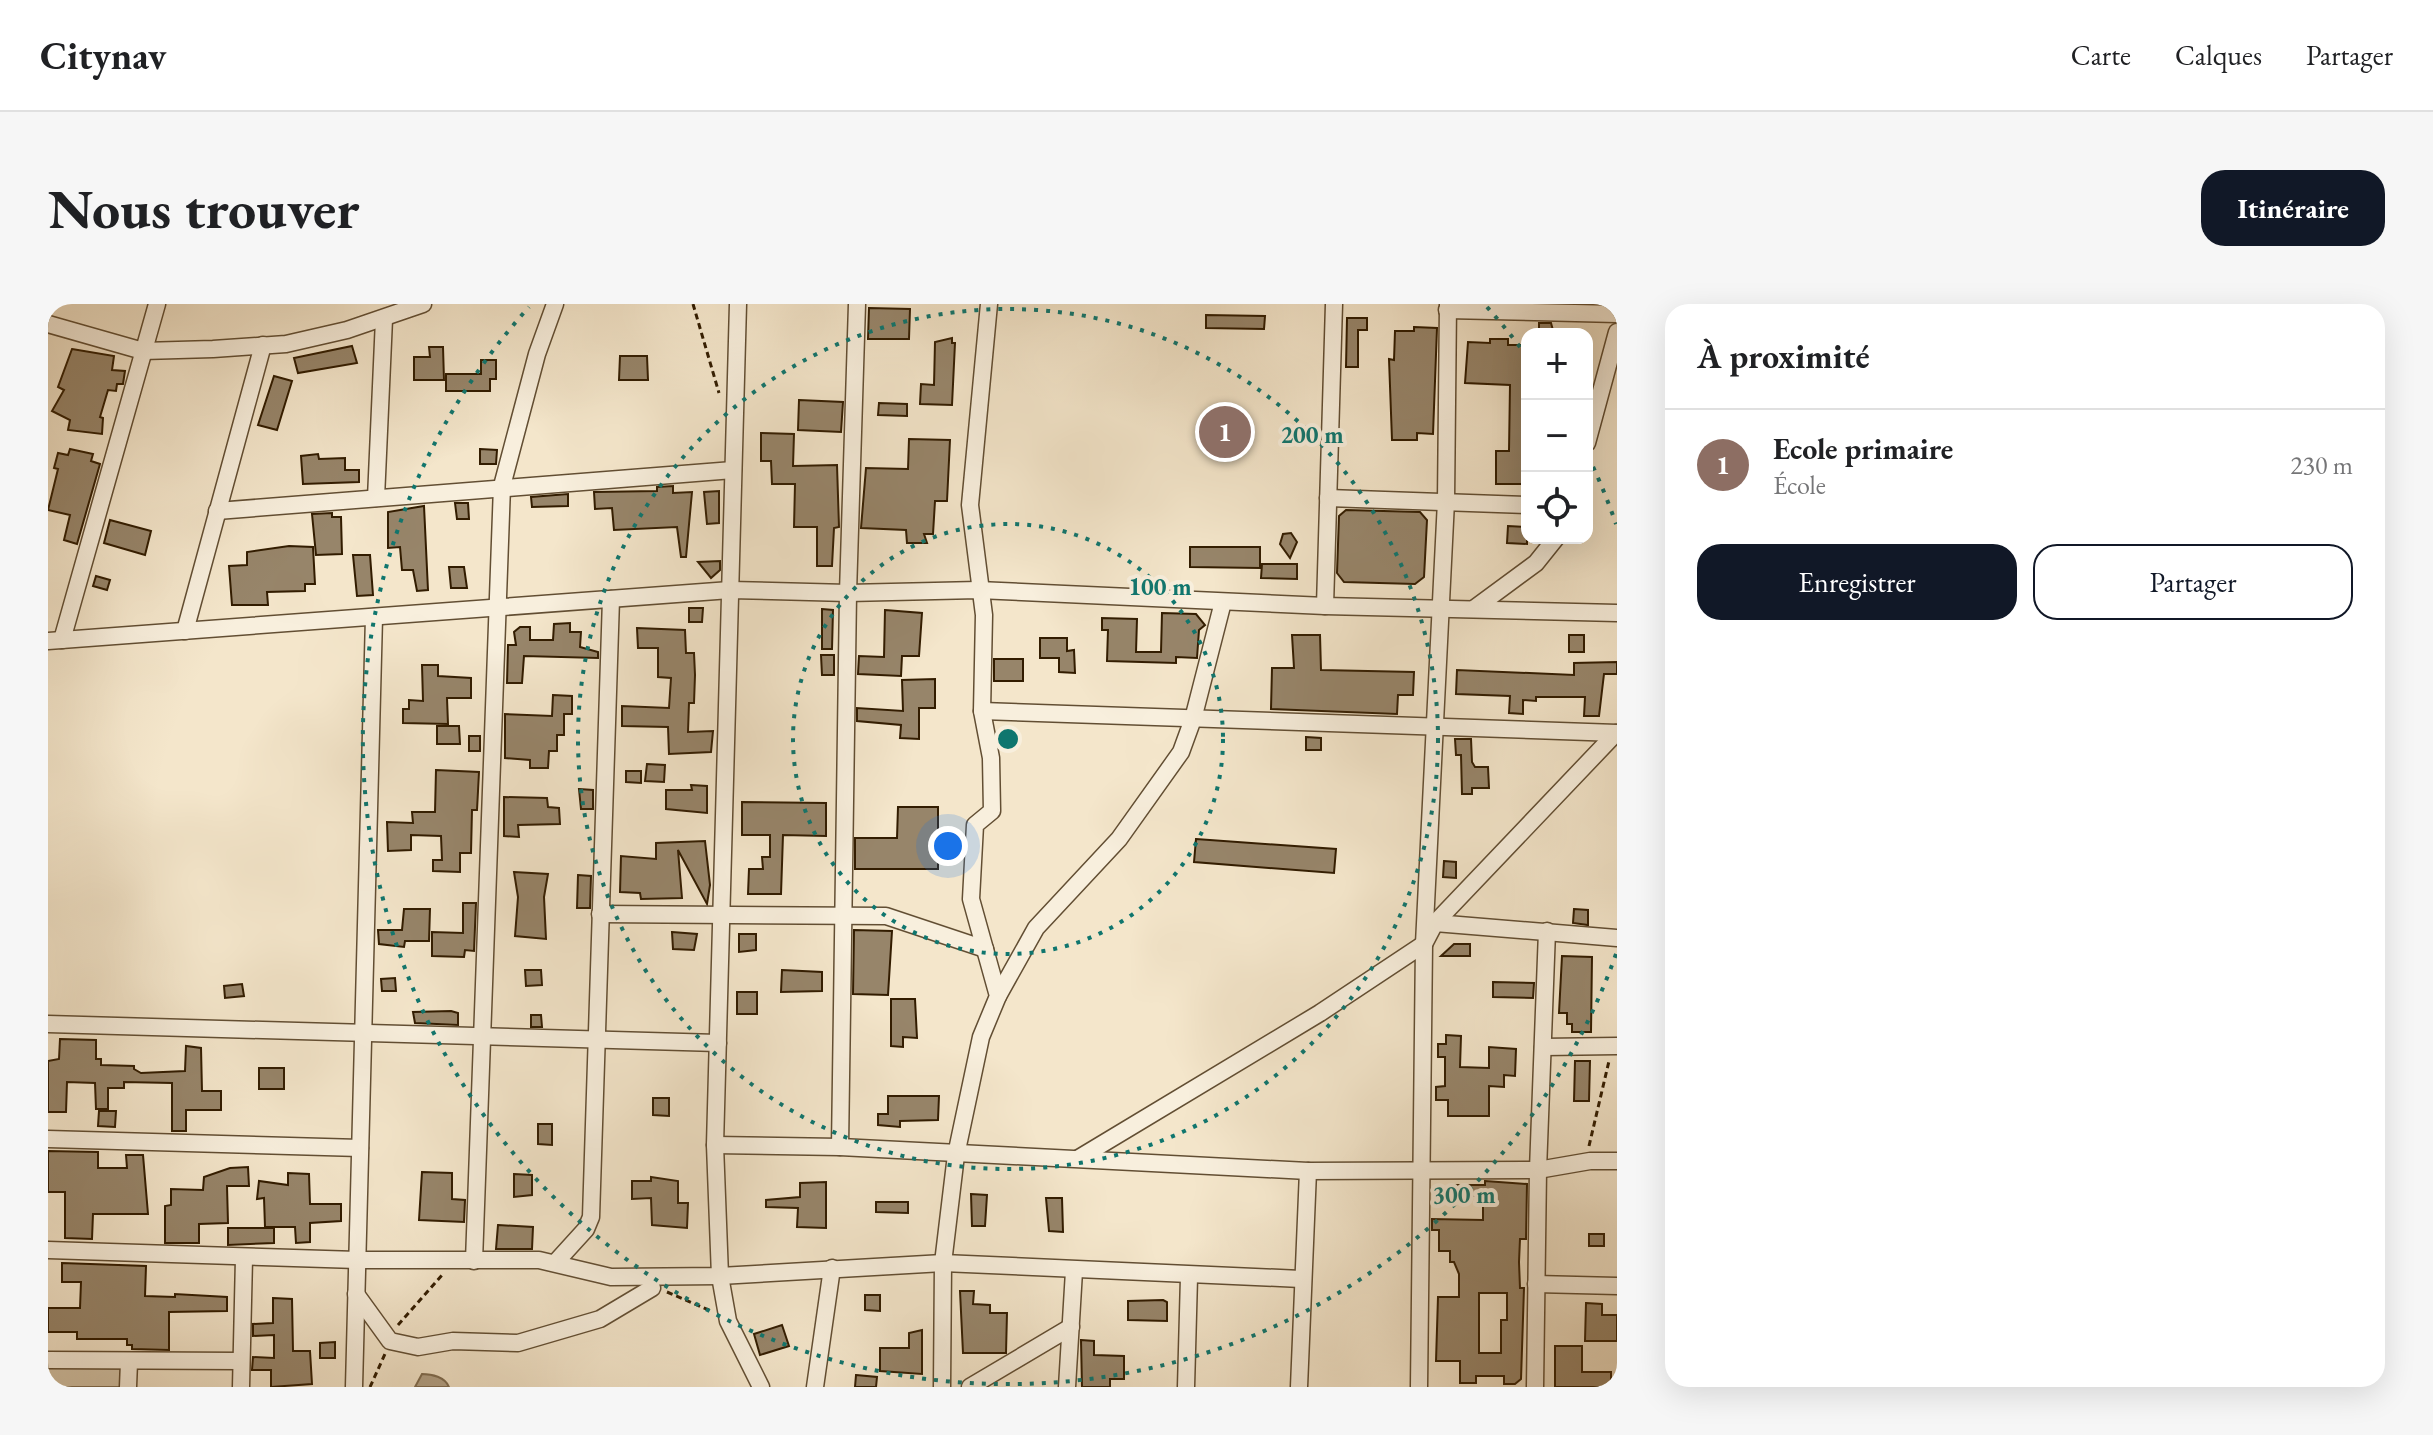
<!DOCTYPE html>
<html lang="fr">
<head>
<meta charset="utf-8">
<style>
	body { margin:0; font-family:"EB Garamond",serif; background:#f6f6f6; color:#202124 }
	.controls { position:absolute; right:24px; top:24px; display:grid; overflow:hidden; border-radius:16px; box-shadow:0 8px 32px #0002 }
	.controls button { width:72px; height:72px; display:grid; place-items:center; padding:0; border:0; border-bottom:2px solid #e0e0e0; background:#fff; color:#202124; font:40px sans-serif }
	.you { position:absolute; left:900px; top:542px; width:28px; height:28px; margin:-20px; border:6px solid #fff; border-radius:50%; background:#1a73e8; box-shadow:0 0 0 12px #1a73e833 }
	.badge { display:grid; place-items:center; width:52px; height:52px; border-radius:50%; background:#111827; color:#fff; font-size:26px; font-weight:700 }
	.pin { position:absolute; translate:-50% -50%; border:4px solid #fff; box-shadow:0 2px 8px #0006 }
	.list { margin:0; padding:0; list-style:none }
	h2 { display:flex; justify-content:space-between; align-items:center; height:104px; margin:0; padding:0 32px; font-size:34px }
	h2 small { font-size:26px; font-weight:400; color:#757577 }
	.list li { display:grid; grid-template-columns:52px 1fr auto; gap:24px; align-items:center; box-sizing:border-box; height:112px; padding:0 32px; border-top:2px solid #e0e0e0 }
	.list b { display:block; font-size:30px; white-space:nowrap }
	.list p { margin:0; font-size:26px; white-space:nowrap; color:#757577 }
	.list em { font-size:26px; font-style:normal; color:#757577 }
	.actions { display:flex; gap:16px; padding:24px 32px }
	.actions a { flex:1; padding:18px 0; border:2px solid #111827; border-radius:24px; text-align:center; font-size:28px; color:#111827 }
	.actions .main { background:#111827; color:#fff }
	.icon { flex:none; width:44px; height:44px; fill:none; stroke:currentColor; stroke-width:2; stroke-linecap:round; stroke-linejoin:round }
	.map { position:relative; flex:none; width:1569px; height:1083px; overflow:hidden; border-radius:24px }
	header { display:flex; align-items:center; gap:48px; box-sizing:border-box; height:112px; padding:0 40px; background:#fff; border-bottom:2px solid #e0e0e0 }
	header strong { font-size:38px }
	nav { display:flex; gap:44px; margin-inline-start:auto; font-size:28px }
	.intro { display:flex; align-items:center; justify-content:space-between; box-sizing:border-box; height:192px; padding:0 48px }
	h1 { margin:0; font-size:56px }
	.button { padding:20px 36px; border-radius:24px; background:#111827; color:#fff; font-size:28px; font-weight:700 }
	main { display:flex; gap:48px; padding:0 48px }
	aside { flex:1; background:#fff; border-radius:24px; box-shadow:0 8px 32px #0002 }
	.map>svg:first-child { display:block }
</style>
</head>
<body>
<header>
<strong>Citynav</strong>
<nav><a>Carte</a><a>Calques</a><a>Partager</a></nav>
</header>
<div class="intro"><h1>Nous trouver</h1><a class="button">Itinéraire</a></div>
<main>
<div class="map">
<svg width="1569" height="1083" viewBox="0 0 1569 1083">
	<rect width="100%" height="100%" fill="#f4e6cb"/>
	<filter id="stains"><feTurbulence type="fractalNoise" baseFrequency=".0025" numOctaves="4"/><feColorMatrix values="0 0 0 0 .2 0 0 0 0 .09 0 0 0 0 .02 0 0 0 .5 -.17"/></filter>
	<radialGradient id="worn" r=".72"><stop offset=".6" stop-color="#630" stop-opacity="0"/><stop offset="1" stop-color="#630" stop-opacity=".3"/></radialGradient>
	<!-- green -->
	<polygon fill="#d3c4a8" stroke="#827054" stroke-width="2" points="0,1060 79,1061 79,1083 0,1083"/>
	<!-- water -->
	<path fill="#b2a186" stroke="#7f6c50" stroke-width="2" d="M374,1070C384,1070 397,1073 401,1083H367Z"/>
	<!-- building -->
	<g fill="#97856a" stroke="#321c00" stroke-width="2" fill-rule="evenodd">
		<polygon points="821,4 862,5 861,35 820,35"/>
		<polygon points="1158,11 1217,12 1216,25 1158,24"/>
		<polygon points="1299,14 1319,14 1319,26 1310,26 1310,63 1298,63"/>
		<polygon points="1491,19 1503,19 1506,30 1491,30"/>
		<polygon points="1366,23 1389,24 1385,130 1369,129 1369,136 1344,136 1341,55 1346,56 1347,27 1366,27"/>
		<polygon points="904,34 904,39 907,39 904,101 872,100 873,80 886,81 887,38"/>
		<polygon points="1442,35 1460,35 1460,41 1479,41 1479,180 1448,180 1448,147 1461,147 1462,81 1417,79 1420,38 1442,39"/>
		<polygon points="304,42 309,59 250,69 246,54"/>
		<polygon points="381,43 395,43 396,76 366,76 366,53 382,53"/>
		<polygon points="24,45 66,52 64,66 77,67 75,80 69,80 68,87 60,86 52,113 55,114 54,130 20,126 22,116 4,107 16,86 10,83"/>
		<polygon points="572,52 599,52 600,76 571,76"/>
		<polygon points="433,56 448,56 448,75 442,75 442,87 398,87 398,70 433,70"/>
		<polygon points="226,72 244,77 229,126 210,121"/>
		<polygon points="751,96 795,98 793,128 750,126"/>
		<polygon points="831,99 859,100 859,112 830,111"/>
		<polygon points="713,129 746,130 745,162 789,161 791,223 786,224 784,262 769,262 769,223 746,223 747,180 724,180 723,157 713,157"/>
		<polygon points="861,135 902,136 899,197 887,197 885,230 876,230 879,239 859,239 858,226 813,224 818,164 860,165"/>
		<polygon points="22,145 45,150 43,157 52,160 29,240 16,236 22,211 0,206 10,165 6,164 10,149 20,151"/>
		<polygon points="432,145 449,146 448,160 432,160"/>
		<polygon points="270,150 271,155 297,154 297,166 311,166 311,178 255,180 253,152"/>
		<polygon points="625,182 625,189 644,188 638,253 633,253 629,223 566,226 564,204 547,205 546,188 609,187 609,183"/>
		<polygon points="671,187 671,219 659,220 656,188"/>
		<polygon points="520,190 520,202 484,203 483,193"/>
		<polygon points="407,199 420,199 421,215 409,215"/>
		<polygon points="376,202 380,286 369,287 365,266 354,266 352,243 340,244 340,208"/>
		<polygon points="1298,206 1372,208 1379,216 1376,273 1367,280 1296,278 1289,269 1291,212"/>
		<polygon points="284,209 284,213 293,213 294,250 268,251 264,210"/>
		<polygon points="62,216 103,227 97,251 56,239"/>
		<polygon points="1460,222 1479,223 1479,240 1459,239"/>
		<polygon points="1243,229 1249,238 1242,254 1232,240 1235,230"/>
		<polygon points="241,242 265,243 267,280 257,280 257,287 219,288 220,301 184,301 181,262 199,261 199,248"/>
		<polygon points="1142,243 1212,243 1212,264 1142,263"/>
		<polygon points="305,251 322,251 325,291 309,292"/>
		<polygon points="672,257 672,266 663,274 650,258"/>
		<polygon points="1214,260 1249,260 1249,275 1213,274"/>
		<polygon points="401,263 416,263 419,284 403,284"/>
		<polygon points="48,272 62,276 59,286 45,282"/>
		<polygon points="641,304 655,304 654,318 641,318"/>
		<polygon points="774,305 785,306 784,345 774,345"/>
		<polygon points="837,306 874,309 871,352 854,352 853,372 810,370 811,352 836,353"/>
		<polygon points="1114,309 1148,310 1157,321 1151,326 1149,354 1128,353 1128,359 1059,357 1060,326 1054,326 1054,314 1089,315 1088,348 1113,348"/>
		<polygon points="522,319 522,328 533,328 532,343 550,348 550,354 476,352 474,379 459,379 460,341 468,341 466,328 472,323 482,323 482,336 505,336 506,320"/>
		<polygon points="589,324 637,326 638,349 646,349 647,371 646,399 641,399 640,428 665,427 663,448 621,450 620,423 574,422 574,402 621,404 623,374 610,373 610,344 590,344"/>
		<polygon points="1244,331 1272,331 1273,366 1366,368 1365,391 1350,391 1349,410 1223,405 1224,364 1246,364"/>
		<rect x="1521" y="331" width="15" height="17"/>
		<polygon points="992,334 1019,334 1019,347 1026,346 1027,369 1011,368 1011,354 992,354"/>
		<polygon points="773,351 786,351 786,371 774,371"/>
		<rect x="946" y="355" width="29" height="22"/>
		<polygon points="1569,358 1569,370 1556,370 1551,412 1536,412 1537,393 1488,393 1488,397 1475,396 1475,410 1461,409 1462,392 1408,390 1409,366 1526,371 1526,359"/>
		<polygon points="374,361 390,361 390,372 423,374 423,394 399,394 400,420 355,419 355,405 361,405 361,396 375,397"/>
		<polygon points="887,375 887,404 871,404 871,435 852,434 853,421 809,417 809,404 855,407 854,376"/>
		<polygon points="505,391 524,392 524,410 516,410 516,431 509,431 509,447 501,447 500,464 482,464 482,456 457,454 457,410 504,412"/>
		<polygon points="389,422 411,422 412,440 389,440"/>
		<rect x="421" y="432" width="11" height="15"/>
		<polygon points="1258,433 1273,434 1273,446 1258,446"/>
		<polygon points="1407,435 1423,435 1424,458 1427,463 1440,463 1441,484 1424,484 1424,490 1414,490 1413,451 1408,451"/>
		<polygon points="599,460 617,461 616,478 597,477"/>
		<polygon points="388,466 431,468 429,506 424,506 423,549 412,549 412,568 385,567 385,556 394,556 393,532 363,531 363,546 340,547 339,518 365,519 364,508 387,508"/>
		<polygon points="578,467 593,467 593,479 578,478"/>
		<polygon points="643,481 659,482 659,509 618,505 618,486 644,486"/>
		<polygon points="531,485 545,486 545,505 533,505"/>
		<polygon points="456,493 499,494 500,503 511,504 512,520 470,521 471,533 456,532"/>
		<polygon points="694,498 778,499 778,532 735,531 733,590 700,590 701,565 715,565 714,553 722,553 722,531 694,531"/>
		<polygon points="850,503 890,503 890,565 807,565 807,534 849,534"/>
		<polygon points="1148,535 1288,545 1286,569 1146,558"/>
		<polygon points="657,537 662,581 659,600 630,546 634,594 593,595 592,589 572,588 573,552 608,555 608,539"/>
		<polygon points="1396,557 1408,558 1408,574 1395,573"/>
		<polygon points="466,568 500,570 496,593 498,635 467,632 470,593"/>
		<polygon points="530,571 543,572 542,604 529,604"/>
		<polygon points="415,599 428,599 426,647 417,646 416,653 384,652 384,628 415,629"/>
		<polygon points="356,605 382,605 381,637 357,637 356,643 331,640 330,626 354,626"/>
		<polygon points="1526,605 1540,606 1540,621 1525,619"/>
		<polygon points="806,626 844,627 840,691 805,690"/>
		<polygon points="624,628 649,630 646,646 625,645"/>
		<polygon points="691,630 708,630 708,646 691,648"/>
		<polygon points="1406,640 1422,640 1422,652 1393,652"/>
		<polygon points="1514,652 1544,653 1543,728 1524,728 1524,720 1519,720 1519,709 1511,709"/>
		<polygon points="477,666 493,666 494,681 478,682"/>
		<polygon points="734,666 774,668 774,687 733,688"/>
		<polygon points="347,674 348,687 334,687 333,675"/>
		<polygon points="1445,678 1486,679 1485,694 1445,693"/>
		<polygon points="194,680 196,692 177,694 176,682"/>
		<rect x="689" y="688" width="20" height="22"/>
		<polygon points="843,695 867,695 869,734 855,733 855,743 843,742"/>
		<polygon points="403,707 410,709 410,721 367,719 365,708"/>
		<polygon points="483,711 493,711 494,723 483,723"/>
		<polygon points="1398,731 1413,732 1412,763 1441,764 1441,743 1468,745 1467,772 1456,771 1456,783 1441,782 1441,812 1400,812 1400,796 1388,796 1388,783 1397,782 1397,753 1390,753 1390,740 1398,740"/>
		<polygon points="12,735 48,736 48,755 53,755 53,761 86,762 86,765 93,769 137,767 138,742 153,744 154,787 173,787 173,806 138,806 138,827 124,827 124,779 76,778 76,784 60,784 60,805 48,805 47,779 19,778 18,808 0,808 0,757 11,755"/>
		<polygon points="1527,757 1542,757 1541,797 1526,797"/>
		<rect x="211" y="764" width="25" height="21"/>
		<polygon points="840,792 891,792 890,816 852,817 852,823 830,821 830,810 840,810"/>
		<polygon points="605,794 621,794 621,812 605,811"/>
		<polygon points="51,807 68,807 67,823 50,822"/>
		<polygon points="490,820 504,820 504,841 490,840"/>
		<polygon points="0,847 50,848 50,864 79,864 78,851 95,851 100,910 45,910 44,935 17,934 17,888 0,888"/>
		<polygon points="200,863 201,882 179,882 180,919 151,920 151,939 117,939 117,902 123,901 123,885 155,886 156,873 182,864"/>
		<polygon points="374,868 404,869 404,895 417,896 416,918 371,916"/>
		<polygon points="240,869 261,870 262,900 293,900 293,917 262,919 262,938 248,939 247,923 217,923 216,894 209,895 211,877 240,881"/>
		<polygon points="466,870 484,871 484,891 466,893"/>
		<polygon points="603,873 630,877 630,899 640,899 639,924 604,921 603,894 584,895 584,877 603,877"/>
		<path d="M1437,877L1479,880L1478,935H1472L1471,958L1472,984H1476L1473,1075L1467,1080H1456V1072H1428V1079H1412V1057H1388L1390,993H1411V970L1406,958H1402V947H1391V926H1384V915L1435,916V892H1390L1401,881H1437ZM1431,989H1459V1016H1453V1049H1431Z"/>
		<polygon points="778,878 778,924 749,923 750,904 718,903 718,896 752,893 752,879"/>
		<polygon points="923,890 939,891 937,922 924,922"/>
		<polygon points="998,894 1014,894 1015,928 1001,927"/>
		<polygon points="828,898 860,898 860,909 828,908"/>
		<polygon points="450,921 485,923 484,945 448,945"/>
		<polygon points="180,924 226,924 226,939 180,941"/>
		<rect x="1541" y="930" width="15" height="12"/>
		<polygon points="14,959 98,962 97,992 127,993 127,990 179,993 179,1007 121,1008 121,1046 84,1045 84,1041 79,1041 79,1035 29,1035 29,1028 0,1028 0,1004 32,1004 33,978 14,978"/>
		<polygon points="912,987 926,987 925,1000 942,1001 942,1009 959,1009 958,1049 915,1049"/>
		<polygon points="817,991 832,991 832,1007 817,1006"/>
		<polygon points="225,994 244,995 245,1047 262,1047 264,1080 223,1083 223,1066 204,1066 205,1053 226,1054 226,1031 205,1032 205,1020 225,1019"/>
		<polygon points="1115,996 1119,998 1119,1017 1080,1016 1080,997"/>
		<polygon points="1538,999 1554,1000 1554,1011 1569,1011 1569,1037 1537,1037"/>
		<polygon points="734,1021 741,1042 712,1051 706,1030"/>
		<polygon points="874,1026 874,1070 832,1067 832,1044 861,1044 861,1029"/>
		<polygon points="1033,1036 1046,1037 1046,1051 1076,1052 1076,1075 1062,1075 1062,1083 1034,1083"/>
		<polygon points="287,1038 287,1054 272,1054 272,1039"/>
		<polygon points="1507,1042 1534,1042 1534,1068 1563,1068 1563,1083 1507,1083"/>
		<polygon points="808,1071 829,1073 828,1083 807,1083"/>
	</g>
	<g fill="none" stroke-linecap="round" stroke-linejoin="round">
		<defs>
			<g id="minor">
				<polyline points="690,0 667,841 672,972 680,1017 713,1083"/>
				<polyline points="1399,6 1569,10"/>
				<polyline points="0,20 95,47 165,45 238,40 299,26 375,0"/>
				<polyline points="1539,139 1569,28"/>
				<polyline points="328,194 336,15"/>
				<polyline points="1280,194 1479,201"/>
				<polyline points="169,207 685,166"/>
				<polyline points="1277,302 1286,0"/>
				<polyline points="1427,304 1488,259 1508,234"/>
				<polyline points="137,327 215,41"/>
				<polyline points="14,336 109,0"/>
				<polyline points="0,337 682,286 800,289 930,286 1277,302 1569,309"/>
				<polyline points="934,407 1569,429"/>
				<polyline points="552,610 838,612 937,645"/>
				<polyline points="1387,619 1569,634"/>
				<polyline points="950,692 988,624 1071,535 1133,448 1145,415 1175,298"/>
				<polyline points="0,720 670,739"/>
				<polyline points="1495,743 1569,742"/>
				<polyline points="0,835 312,844"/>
				<polyline points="667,841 792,843 1260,867 1490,866 1542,857 1569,857"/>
				<polyline points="792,843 800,289 809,0"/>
				<polyline points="1031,854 1272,709 1376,640 1387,619 1568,429"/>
				<polyline points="0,946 309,956 491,956 563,973 672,972 895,959 1253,975"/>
				<polyline points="426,957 454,182 489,50 507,0"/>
				<polyline points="508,958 538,925 543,913 563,295"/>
				<polyline points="1488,980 1569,982"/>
				<polyline points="308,990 342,1037 370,1043 405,1037 470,1039 552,1015 604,984"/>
				<polyline points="0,1056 193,1057"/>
				<polyline points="80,1083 81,1058"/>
				<polyline points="193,1083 196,954"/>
				<polyline points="306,1083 326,313"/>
				<polyline points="767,1083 784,964"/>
				<polyline points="894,1083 895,959 908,851 933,733 950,692 923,595 927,521 944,507 943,454 934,407 936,311 922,201 941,0"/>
				<polyline points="922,1083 1023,1023"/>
				<polyline points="1019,1083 1026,967"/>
				<polyline points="1138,1083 1141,973"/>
				<polyline points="1251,1083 1260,867"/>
				<polyline points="1371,1083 1376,640 1398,197 1400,0"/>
				<polyline points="1487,1083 1490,866 1499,627"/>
			</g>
		</defs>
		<!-- minor casing -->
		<use href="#minor" stroke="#624e33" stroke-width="19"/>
		<!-- path -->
		<g stroke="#321c00" stroke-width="3" stroke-dasharray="6 4" stroke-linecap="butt">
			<polyline points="645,0 671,89"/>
			<polyline points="1541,842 1561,757"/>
			<polyline points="619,988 663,1007"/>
			<polyline points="350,1021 395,970"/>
			<polyline points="322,1083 337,1050"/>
		</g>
		<!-- minor -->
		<use href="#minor" stroke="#f8efdd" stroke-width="16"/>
	</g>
	<!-- distance rings -->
	<g fill="none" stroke="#0f766e" stroke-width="4" stroke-dasharray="4 8">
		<circle cx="960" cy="435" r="215"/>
		<circle cx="960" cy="435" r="430"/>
		<path d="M1568 650A645 645 0 1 1 481 3M1439 3A645 645 0 0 1 1478 51M1540 152A645 645 0 0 1 1568 220"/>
	</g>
	<circle cx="960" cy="435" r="12" fill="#0f766e" stroke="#f8efdd" stroke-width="4"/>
	<g font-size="24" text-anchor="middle" font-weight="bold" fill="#0f766e" stroke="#f8efdd" stroke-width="8" stroke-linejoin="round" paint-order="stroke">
		<text x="1264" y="139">200 m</text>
		<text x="1112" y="291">100 m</text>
		<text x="1416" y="899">300 m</text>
	</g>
	<rect width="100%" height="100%" filter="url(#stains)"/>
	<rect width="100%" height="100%" fill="url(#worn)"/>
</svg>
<div class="controls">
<button>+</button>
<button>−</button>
<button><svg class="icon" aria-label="locate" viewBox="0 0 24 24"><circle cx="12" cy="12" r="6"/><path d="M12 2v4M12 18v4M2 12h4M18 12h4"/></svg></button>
</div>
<div class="you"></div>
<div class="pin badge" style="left:1177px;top:128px;background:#8d6e63">1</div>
</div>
<aside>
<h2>À proximité<small></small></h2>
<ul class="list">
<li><span class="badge" style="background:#8d6e63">1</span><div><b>Ecole primaire</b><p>École</p></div><em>230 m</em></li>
</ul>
<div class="actions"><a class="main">Enregistrer</a><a>Partager</a></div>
</aside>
</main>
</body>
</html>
